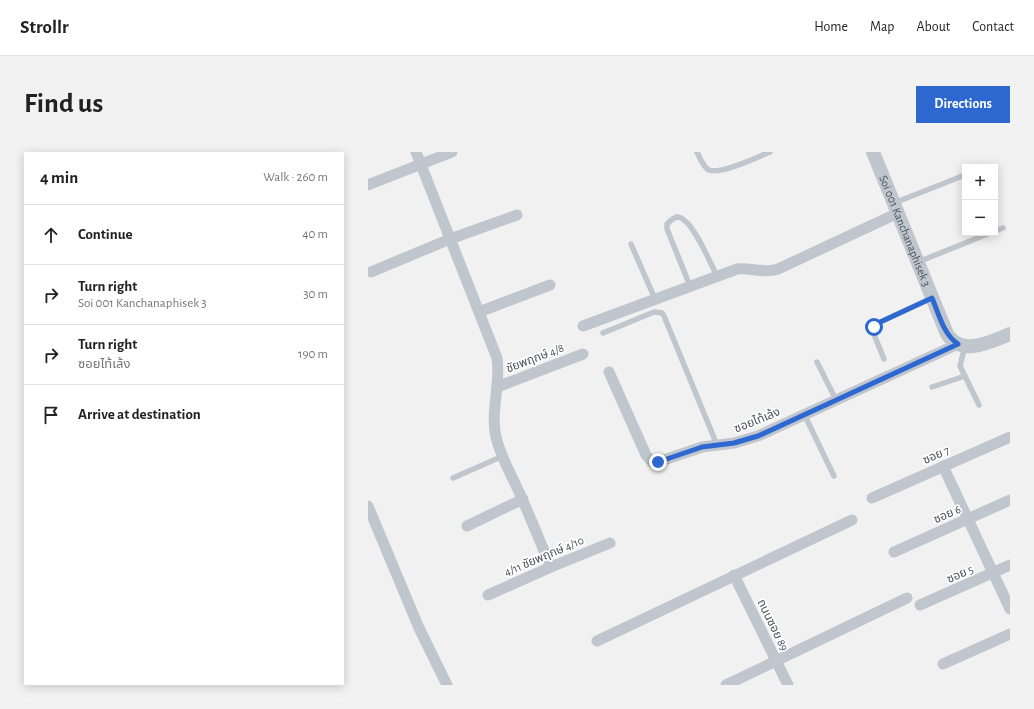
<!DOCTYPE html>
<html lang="en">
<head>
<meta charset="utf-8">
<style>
	body { margin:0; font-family:"Alegreya Sans","Noto Sans Thai",sans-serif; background:#f2f2f2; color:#222 }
	.controls { position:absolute; right:12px; top:12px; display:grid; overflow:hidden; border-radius:0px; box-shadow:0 2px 10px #0003 }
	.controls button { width:36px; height:36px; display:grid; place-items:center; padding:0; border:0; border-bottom:1px solid #e0e0e0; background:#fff; color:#222; font:20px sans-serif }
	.stop { position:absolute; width:12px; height:12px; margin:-9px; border:3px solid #2d68d0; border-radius:50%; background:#fff }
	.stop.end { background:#2d68d0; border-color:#fff; box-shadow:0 1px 4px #0008 }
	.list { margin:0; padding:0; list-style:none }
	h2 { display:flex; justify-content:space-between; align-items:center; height:52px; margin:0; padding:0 16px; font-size:17px }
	h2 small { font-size:13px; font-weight:400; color:#767676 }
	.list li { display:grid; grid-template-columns:26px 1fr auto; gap:12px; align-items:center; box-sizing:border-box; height:60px; padding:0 16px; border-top:1px solid #e0e0e0 }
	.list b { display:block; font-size:15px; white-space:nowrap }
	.list p { margin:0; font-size:13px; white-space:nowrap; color:#767676 }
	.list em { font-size:13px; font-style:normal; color:#767676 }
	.icon { flex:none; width:22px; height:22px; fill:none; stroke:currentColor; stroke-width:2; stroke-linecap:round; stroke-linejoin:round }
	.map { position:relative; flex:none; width:642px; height:533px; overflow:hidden; border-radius:0px }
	header { display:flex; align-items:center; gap:24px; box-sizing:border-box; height:56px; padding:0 20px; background:#fff; border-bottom:1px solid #e0e0e0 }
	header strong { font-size:19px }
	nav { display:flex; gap:22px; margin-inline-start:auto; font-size:14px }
	.intro { display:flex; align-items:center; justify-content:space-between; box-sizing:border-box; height:96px; padding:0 24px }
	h1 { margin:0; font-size:28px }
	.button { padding:10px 18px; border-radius:0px; background:#2d68d0; color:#fff; font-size:14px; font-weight:700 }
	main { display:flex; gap:24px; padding:0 24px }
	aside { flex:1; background:#fff; border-radius:0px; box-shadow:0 2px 10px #0003 }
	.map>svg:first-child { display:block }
</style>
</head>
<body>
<header>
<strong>Strollr</strong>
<nav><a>Home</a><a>Map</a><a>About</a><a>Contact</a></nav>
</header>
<div class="intro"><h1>Find us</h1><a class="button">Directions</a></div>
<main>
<aside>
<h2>4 min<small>Walk · 260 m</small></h2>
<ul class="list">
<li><svg class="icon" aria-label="ahead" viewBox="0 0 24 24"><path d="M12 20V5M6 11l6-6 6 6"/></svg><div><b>Continue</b></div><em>40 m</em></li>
<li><svg class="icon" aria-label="right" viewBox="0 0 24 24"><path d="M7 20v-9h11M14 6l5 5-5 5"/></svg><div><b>Turn right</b><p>Soi 001 Kanchanaphisek 3</p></div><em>30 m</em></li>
<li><svg class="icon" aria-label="right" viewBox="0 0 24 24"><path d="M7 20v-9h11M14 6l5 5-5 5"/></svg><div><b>Turn right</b><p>ซอยไท้เล้ง</p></div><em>190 m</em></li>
<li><svg class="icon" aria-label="arrive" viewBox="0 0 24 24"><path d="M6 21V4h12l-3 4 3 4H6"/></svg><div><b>Arrive at destination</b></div></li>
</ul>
</aside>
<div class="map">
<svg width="642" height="533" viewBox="0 0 642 533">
	<rect width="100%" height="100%" fill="#f2f1f1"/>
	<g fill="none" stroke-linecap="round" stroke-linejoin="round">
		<!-- service -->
		<g stroke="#c0c6cd" stroke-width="5.5">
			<path d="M329,0C332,6 335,15 341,18C353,23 389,5 402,0"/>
			<polyline points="526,51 597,23"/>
			<polyline points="627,79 635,76"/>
			<polyline points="263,92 287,147"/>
			<polyline points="550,110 622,81"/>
			<path d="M322,134L299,77V72C302,69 305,66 309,65C324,65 343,113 349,124"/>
			<polyline points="235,181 286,160 294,161 296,164 349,293"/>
			<polyline points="597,194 592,214 611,253"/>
			<polyline points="516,207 505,180 508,172 564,146"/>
			<polyline points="449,210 468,248"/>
			<polyline points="564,235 597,224"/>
			<polyline points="436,262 466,324"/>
			<polyline points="85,326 135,304"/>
		</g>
		<!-- minor -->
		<g stroke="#c0c6cd" stroke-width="11">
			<path d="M48,0L129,206C133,233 122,259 128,285C133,307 146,327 154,347C164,369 173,392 183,415"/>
			<polyline points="0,33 84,0"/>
			<polyline points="3,120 82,87 149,63"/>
			<polyline points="111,160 182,133"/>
			<path d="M215,174L369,117C382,115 396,122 410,117L530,61"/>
			<polyline points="241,220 278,303 284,310 290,310 334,295 366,291 390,284 590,192"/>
			<polyline points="129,235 215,202"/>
			<polyline points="575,314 642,457"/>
			<polyline points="504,346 642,285"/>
			<polyline points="0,354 51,476 79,533"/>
			<polyline points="99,374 155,347"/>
			<polyline points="526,400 642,348"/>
			<polyline points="366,423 420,533"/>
			<polyline points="120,443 183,415 242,391"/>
			<polyline points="552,453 642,413"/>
			<polyline points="229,489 484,368"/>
			<polyline points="575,512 642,482"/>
			<polyline points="358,533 539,446"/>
		</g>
		<!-- tertiary -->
		<path stroke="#c0c6cd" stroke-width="14" id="s1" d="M505,0L579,182C594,205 622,190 642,182"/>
	</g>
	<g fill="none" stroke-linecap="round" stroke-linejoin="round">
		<!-- route -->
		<path stroke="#2d68d0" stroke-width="5" d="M290,310L334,295L366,291L390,284L590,192C575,182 571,162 564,146L508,172L506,175"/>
	</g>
	<g text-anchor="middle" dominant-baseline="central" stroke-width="3.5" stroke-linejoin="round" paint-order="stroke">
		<!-- street labels -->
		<g font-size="12" fill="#4a525c" stroke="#fff">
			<text stroke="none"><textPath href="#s1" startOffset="85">Soi 001 Kanchanaphisek 3</textPath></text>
			<text transform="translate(167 206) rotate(-21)">ชัยพฤกษ์ 4/8</text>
			<text transform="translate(389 268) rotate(-22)">ซอยไท้เล้ง</text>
			<text transform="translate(568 303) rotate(-24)">ซอย 7</text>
			<text transform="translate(579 362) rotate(-24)">ซอย 6</text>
			<text transform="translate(176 404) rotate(-23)">4/11 ชัยพฤกษ์ 4/10</text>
			<text transform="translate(592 422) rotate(-24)">ซอย 5</text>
			<text transform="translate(405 473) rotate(64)">ถนนซอย 89</text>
		</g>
	</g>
</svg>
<div class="controls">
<button>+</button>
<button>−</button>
</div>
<div class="stop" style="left:506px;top:175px"></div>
<div class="stop end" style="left:290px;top:310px"></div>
</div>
</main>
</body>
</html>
